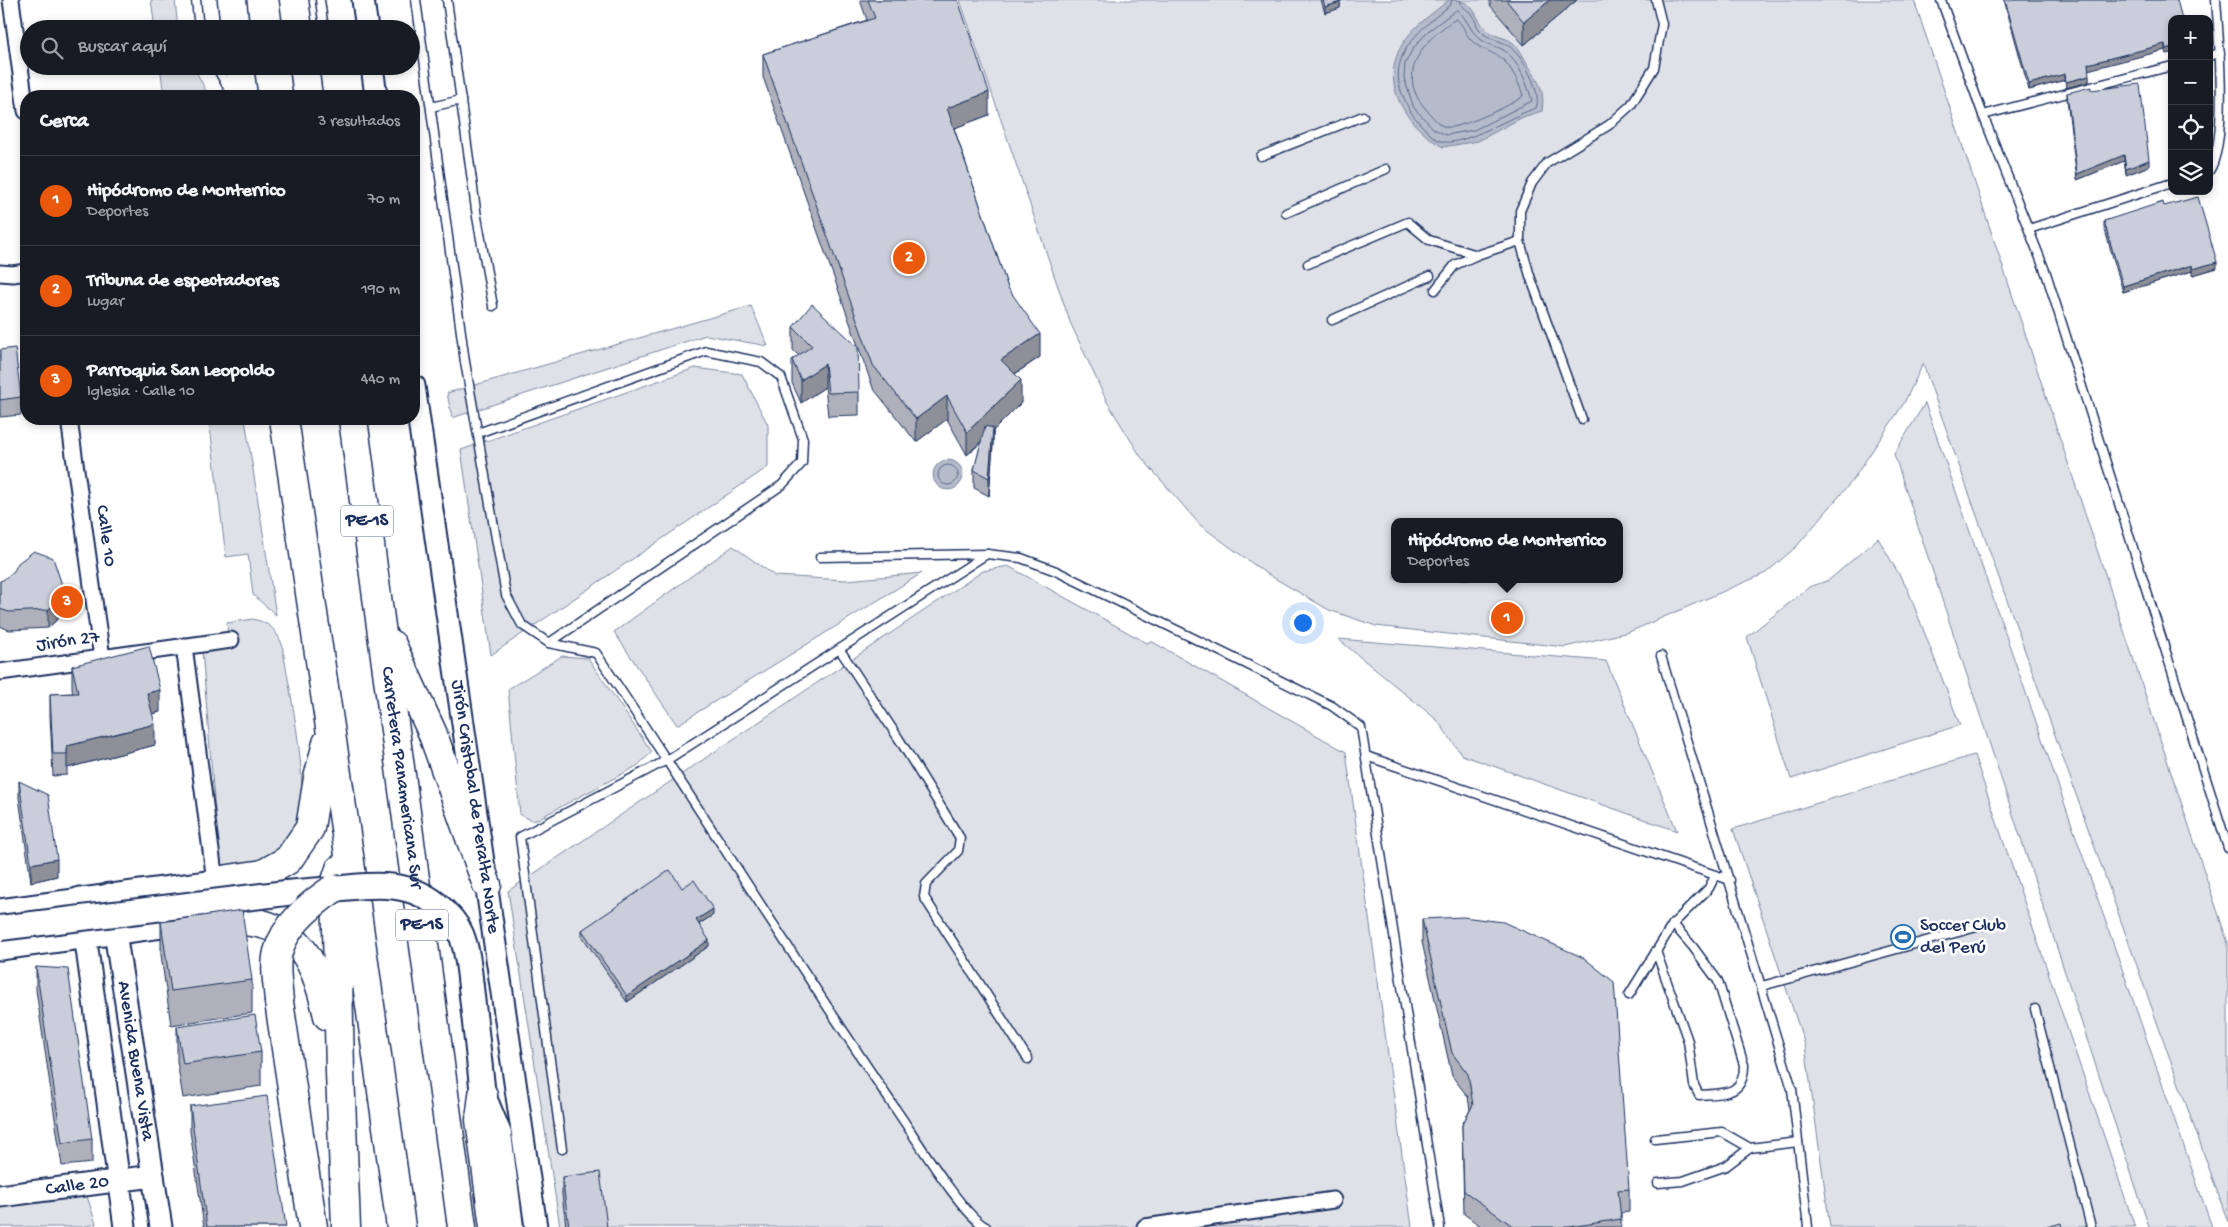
<!DOCTYPE html>
<html lang="es">
<head>
<meta charset="utf-8">
<style>
	body { margin:0; font-family:"Gochi Hand",sans-serif; background:#242831; color:#f1f3f6 }
	.controls { position:absolute; right:15px; top:15px; display:grid; overflow:hidden; border-radius:10px; box-shadow:0 2px 8px #0003 }
	.controls button { width:45px; height:45px; display:grid; place-items:center; padding:0; border:0; border-bottom:1px solid #363941; background:#171b24; color:#f1f3f6; font:25px sans-serif }
	.you { position:absolute; left:1302px; top:622px; width:18px; height:18px; margin:-12px; border:4px solid #fff; border-radius:50%; background:#1a73e8; box-shadow:0 0 0 8px #1a73e833 }
	.badge { display:grid; place-items:center; width:32px; height:32px; border-radius:50%; background:#ea580c; color:#fff; font-size:16px; font-weight:700 }
	.pin { position:absolute; translate:-50% -50%; border:2px solid #fff; box-shadow:0 1px 5px #0006 }
	.popup { position:absolute; left:1391px; top:518px; width:232px; height:65px; box-sizing:border-box; display:grid; place-content:center; border-radius:10px; background:#171b24; filter:drop-shadow(0 1px 4px #0005); font-size:16px; white-space:nowrap; color:#9ea1a6 }
	.popup b { font-size:19px; color:#f1f3f6 }
	.popup::after { content:''; position:absolute; left:50%; top:100%; margin-left:-10px; border:10px solid transparent; border-top-color:#171b24 }
	.list { margin:0; padding:0; list-style:none }
	h2 { display:flex; justify-content:space-between; align-items:center; height:65px; margin:0; padding:0 20px; font-size:21px }
	h2 small { font-size:16px; font-weight:400; color:#9ea1a6 }
	.list li { display:grid; grid-template-columns:32px 1fr auto; gap:15px; align-items:center; box-sizing:border-box; height:90px; padding:0 20px; border-top:1px solid #363941 }
	.list b { display:block; font-size:19px; white-space:nowrap }
	.list p { margin:0; font-size:16px; white-space:nowrap; color:#9ea1a6 }
	.list em { font-size:16px; font-style:normal; color:#9ea1a6 }
	.icon { flex:none; width:28px; height:28px; fill:none; stroke:currentColor; stroke-width:2; stroke-linecap:round; stroke-linejoin:round }
	.map { position:relative; flex:none; width:2228px; height:1227px; overflow:hidden }
	.search { position:absolute; background:#171b24; box-shadow:0 2px 8px #0003; left:20px; top:20px; width:400px; height:55px; display:flex; align-items:center; gap:12px; box-sizing:border-box; padding:0 18px; border-radius:28px; color:#9ea1a6; font-size:19px }
	.panel { position:absolute; background:#171b24; box-shadow:0 2px 8px #0003; left:20px; top:90px; width:400px; height:335px; border-radius:20px }
	.map>svg:first-child { display:block }
</style>
</head>
<body>
<div class="map">
<svg width="2228" height="1227" viewBox="0 0 2228 1227">
	<rect width="100%" height="100%" fill="#fff"/>
	<filter id="ink" filterUnits="userSpaceOnUse"><feTurbulence type="fractalNoise" baseFrequency=".02" numOctaves="2"/><feDisplacementMap in="SourceGraphic" scale="10" xChannelSelector="R" yChannelSelector="G"/><feConvolveMatrix kernelMatrix="1 2 1 2 8 2 1 2 1" color-interpolation-filters="sRGB"/></filter>
	<g filter="url(#ink)">
		<!-- green -->
		<g fill="#dee1e7" stroke="#7c88a2" fill-rule="evenodd">
			<polygon points="151,0 175,0 178,29 155,29"/>
			<path d="M960,0H1914L2228,943V1222L1923,364L1904,403L1852,481L1797,546L1766,573L1629,632L1565,647L1376,626L1329,610L1264,572L1200,525L1141,457L1107,402L1070,322ZM1394,522H1620V579H1394Z"/>
			<polygon points="160,66 193,66 209,96 164,96"/>
			<polygon points="751,306 768,346 706,335 452,418 447,393"/>
			<polygon points="695,368 742,374 768,425 768,467 491,655 461,450"/>
			<polygon points="1925,403 2212,1227 2149,1227 1894,454"/>
			<polygon points="209,419 245,419 276,615 253,595 248,554 226,557"/>
			<polygon points="1878,538 1908,590 1960,725 1791,779 1747,637 1809,587 1829,580"/>
			<polygon points="733,546 775,576 847,580 922,573 677,725 614,632"/>
			<polygon points="1008,566 1147,643 1151,641 1346,752 1412,1227 560,1227 508,891 983,571"/>
			<path d="M253,619C269,623 275,628 282,644C288,685 315,799 294,832C278,858 257,865 228,872L219,861L202,650L229,646L227,623Z"/>
			<polygon points="1338,639 1606,661 1677,831 1462,755 1437,720"/>
			<polygon points="562,656 588,658 652,752 637,766 534,821 520,815 508,689"/>
			<polygon points="1974,755 2135,1227 1830,1227 1805,1045 1733,829"/>
			<polygon points="86,1193 96,1224 81,1227 0,1227 0,1205"/>
		</g>
		<!-- water -->
		<g fill="#b5bbca" stroke="#77839f">
			<path d="M1449,0C1478,0 1472,17 1488,31C1495,37 1506,37 1513,43C1521,49 1523,57 1528,65C1539,81 1545,91 1542,111L1523,117L1478,141L1443,147C1408,127 1378,85 1402,45C1412,27 1433,13 1449,0Z"/>
			<circle cx="948" cy="475" r="15"/>
		</g>
		<g fill="none" stroke-linecap="round" stroke-linejoin="round">
			<!-- shore -->
			<g stroke="#596789" stroke-width="1">
				<path d="M1452,0L1450,5C1424,27 1388,52 1401,91C1406,103 1409,111 1417,120C1424,128 1433,140 1444,142C1466,145 1513,115 1536,108C1543,93 1522,55 1509,46C1499,39 1487,40 1479,29C1476,25 1475,19 1472,15C1468,9 1461,8 1460,0"/>
				<path d="M1457,10C1467,18 1469,29 1478,37C1486,45 1496,45 1505,51C1517,59 1529,87 1532,101L1474,130L1446,135L1434,129L1414,108L1404,78L1405,64L1412,50L1427,32Z"/>
				<path d="M1456,19C1464,24 1465,35 1472,41C1481,50 1492,51 1502,59C1510,64 1521,87 1523,96C1514,104 1458,130 1446,127C1438,125 1431,115 1426,109C1394,75 1424,38 1456,19Z"/>
				<circle cx="948" cy="475" r="10"/>
			</g>
			<defs>
				<g id="lane">
					<polyline points="196,0 199,29"/>
					<polyline points="320,0 324,29"/>
					<path d="M416,0L465,362L506,595L522,625L549,643L596,653C698,806 796,962 899,1114C915,1137 964,1217 986,1227"/>
					<polyline points="447,0 477,217 493,306"/>
					<polyline points="1941,0 1983,115 2046,273 2228,848"/>
					<polyline points="2209,56 2220,53"/>
					<polyline points="216,66 232,95"/>
					<polyline points="431,107 461,100"/>
					<polyline points="1983,115 2172,66"/>
					<polyline points="1261,156 1363,116"/>
					<path d="M2209,171C2228,144 2219,39 2216,0"/>
					<polyline points="1286,213 1386,169"/>
					<polyline points="1411,225 1429,240 1477,255 1520,241"/>
					<polyline points="2029,229 2172,183"/>
					<polyline points="1308,264 1408,222"/>
					<polyline points="1435,290 1455,265 1477,255"/>
					<polyline points="1332,320 1430,276"/>
					<polyline points="1582,419 1530,276 1520,241 1520,211 1532,183 1547,163 1609,125 1631,105 1654,68 1662,24 1656,0"/>
					<polyline points="478,433 706,351 761,362 781,377 803,439 802,463 782,485 549,643"/>
					<polyline points="820,557 987,554 1021,558 1056,571 1332,706 1361,727 1440,1227"/>
					<polyline points="840,650 899,739 960,838 958,851 926,884 924,897 1028,1059"/>
					<polyline points="1661,656 1792,1089 1808,1227"/>
					<polyline points="1366,756 1730,880"/>
					<path d="M1656,951L1688,1041L1694,1085L1699,1095C1724,1093 1744,1096 1744,1065L1718,981L1693,947L1673,924"/>
					<polyline points="1762,986 1984,925"/>
					<polyline points="1629,995 1673,924 1709,888 1715,876"/>
					<polyline points="2035,1009 2091,1227"/>
					<polyline points="1655,1139 1722,1132 1750,1148"/>
					<polyline points="562,1149 520,837 667,760 987,554"/>
					<polyline points="1658,1183 1683,1181 1726,1166 1750,1148 1798,1142"/>
				</g>
				<g id="street">
					<polyline points="11,0 26,111"/>
					<polyline points="0,273 13,274 26,272"/>
					<polyline points="69,419 102,658"/>
					<polyline points="184,646 215,881"/>
					<polyline points="0,672 231,640"/>
					<polyline points="1145,1227 1333,1200"/>
				</g>
				<g id="secondary">
					<polyline points="363,0 367,29"/>
					<polyline points="372,66 376,96"/>
					<path id="s1" d="M414,386L536,1227"/>
					<path id="s2" d="M109,894L161,1227"/>
					<polyline points="80,898 125,1227"/>
					<polyline points="0,910 215,881"/>
					<polyline points="0,949 191,923"/>
					<path id="s3" d="M0,1196L153,1176"/>
				</g>
				<g id="primary">
					<polyline points="286,893 333,889"/>
					<polyline points="471,987 483,1095 499,1134 511,1227"/>
				</g>
				<g id="highway">
					<polyline points="232,0 235,29"/>
					<polyline points="294,0 298,29"/>
					<polyline points="239,66 243,96"/>
					<polyline points="304,66 308,96"/>
					<polyline points="284,419 347,841 401,1227"/>
					<path id="s4" d="M353,419L462,1227"/>
					<polyline points="392,645 432,732 487,885"/>
					<polyline points="340,869 336,881 340,1072 346,1227"/>
					<polyline points="215,881 263,874 288,860 310,828 318,778 327,743"/>
					<path d="M221,920C294,919 313,950 328,1016"/>
					<polyline points="279,1002 313,1227"/>
					<polyline points="483,1095 480,1120 494,1227"/>
				</g>
			</defs>
			<!-- lane casing -->
			<use href="#lane" stroke="#1b2f5e" stroke-width="11"/>
			<!-- street casing -->
			<use href="#street" stroke="#1b2f5e" stroke-width="19"/>
			<!-- secondary casing -->
			<use href="#secondary" stroke="#1b2f5e" stroke-width="25"/>
			<!-- primary casing -->
			<use href="#primary" stroke="#1b2f5e" stroke-width="28"/>
			<!-- highway casing -->
			<use href="#highway" stroke="#1b2f5e" stroke-width="31"/>
			<!-- lane -->
			<use href="#lane" stroke="#fff" stroke-width="8"/>
			<!-- street -->
			<use href="#street" stroke="#fff" stroke-width="15"/>
			<!-- secondary -->
			<use href="#secondary" stroke="#fff" stroke-width="21"/>
			<!-- primary -->
			<use href="#primary" stroke="#fff" stroke-width="24"/>
			<!-- highway -->
			<use href="#highway" stroke="#fff" stroke-width="28"/>
			<defs>
				<g id="primary-bridge">
					<path d="M333,889C372,885 411,879 442,909C450,917 457,924 461,934C468,951 469,970 471,987"/>
					<polyline points="0,928 286,893"/>
				</g>
				<path id="highway-bridge" d="M279,1002C278,986 274,967 278,952C285,925 311,904 333,889"/>
			</defs>
			<!-- primary-bridge casing -->
			<use href="#primary-bridge" stroke="#1b2f5e" stroke-width="28" stroke-linecap="butt"/>
			<!-- highway-bridge casing -->
			<use href="#highway-bridge" stroke="#1b2f5e" stroke-width="31" stroke-linecap="butt"/>
			<!-- primary-bridge -->
			<use href="#primary-bridge" stroke="#fff" stroke-width="24"/>
			<!-- highway-bridge -->
			<use href="#highway-bridge" stroke="#fff" stroke-width="28"/>
		</g>
		<!-- wall -->
		<g fill="#aeb1bb" stroke="#1b2f5e">
			<polygon points="860,0 958,0 989,115 954,128 1008,288 1040,357 1015,374 1021,403 993,431 993,445 989,496 974,488 974,470 981,443 967,455 947,419 916,442 873,388 763,77 763,54 867,20"/>
			<polygon points="1321,0 1344,0 1340,1 1340,8 1325,13"/>
			<polygon points="1490,0 1577,0 1524,45 1490,5"/>
			<polygon points="2004,0 2177,0 2166,54 2165,50 2088,69 2089,82 2066,88 2065,80 2029,90"/>
			<polygon points="2091,90 2149,166 2126,175 2124,161 2077,180 2067,99 2067,93"/>
			<polygon points="2164,206 2217,268 2193,275 2192,271 2123,292 2104,227 2104,221"/>
			<polygon points="793,327 859,392 859,415 828,416 825,387 801,403 792,383 792,360 799,356 793,350"/>
			<polygon points="0,350 21,397 21,415 0,417"/>
			<polygon points="0,581 65,612 48,628 9,630 0,626"/>
			<polygon points="72,666 160,712 152,714 155,745 67,768 67,775 53,776 50,716 50,694 73,693 72,688"/>
			<polygon points="19,781 57,876 31,882 19,798"/>
			<polygon points="682,888 713,915 699,924 709,946 627,1002 582,936 582,930"/>
			<polygon points="1422,919 1629,1189 1629,1212 1621,1213 1621,1227 1482,1227 1464,1214 1462,1125 1470,1110 1468,1097 1452,1076 1422,942"/>
			<polygon points="161,922 252,980 252,1013 171,1025 161,955"/>
			<polygon points="36,967 92,1139 92,1163 62,1166 36,990"/>
			<polygon points="177,1027 261,1052 261,1086 183,1098 177,1061"/>
			<polygon points="190,1106 286,1227 204,1227 190,1131"/>
			<polygon points="562,1177 607,1227 566,1227 562,1194"/>
		</g>
		<!-- shaded-wall -->
		<g fill="#8d9099" stroke="#1b2f5e">
			<polygon points="1550,0 1577,0 1524,45 1524,22"/>
			<polygon points="1340,2 1340,8 1325,13 1325,7"/>
			<polygon points="2165,44 2165,50 2088,70 2088,64"/>
			<polygon points="2172,47 2172,53 2166,54 2166,49"/>
			<polygon points="2065,74 2065,80 2029,90 2029,84"/>
			<polygon points="2089,76 2089,82 2066,88 2066,82"/>
			<polygon points="989,92 989,115 947,131 947,108"/>
			<polygon points="2124,155 2124,161 2077,180 2077,174"/>
			<polygon points="2149,160 2149,166 2126,175 2126,169"/>
			<polygon points="2217,262 2217,268 2193,275 2193,269"/>
			<polygon points="2192,265 2192,271 2123,292 2123,286"/>
			<polygon points="1040,334 1040,357 1001,383 1001,360"/>
			<polygon points="825,364 825,387 801,403 801,380"/>
			<polygon points="1021,380 1021,403 993,431 993,445 989,496 989,478 992,431 967,455 967,432"/>
			<polygon points="947,396 947,419 916,442 916,419"/>
			<polygon points="65,594 65,612 48,628 48,610"/>
			<polygon points="160,690 160,712 147,715 147,693"/>
			<polygon points="155,724 155,745 67,768 67,746"/>
			<polygon points="57,859 57,876 31,882 31,864"/>
			<polygon points="713,909 713,915 696,926 696,920"/>
			<polygon points="709,940 709,946 627,1002 627,996"/>
		</g>
		<!-- building -->
		<g fill="#caceda" stroke="#1b2f5e">
			<polygon points="868,0 958,0 989,92 947,108 1008,288 1040,334 1001,360 1021,380 967,432 947,396 916,419 873,365 763,54 875,18"/>
			<polygon points="1323,0 1339,0 1340,2 1325,7"/>
			<polygon points="1506,0 1550,0 1524,22"/>
			<polygon points="2005,0 2177,0 2182,19 2172,19 2172,47 2166,49 2165,44 2088,64 2089,76 2066,82 2065,74 2029,84"/>
			<polygon points="2140,84 2149,160 2126,169 2124,155 2077,174 2067,93 2091,87 2091,90"/>
			<polygon points="2198,197 2217,262 2193,269 2192,265 2123,286 2104,221 2163,202 2164,206"/>
			<polygon points="812,304 858,347 859,392 828,393 825,364 801,380 792,360 812,346 793,327"/>
			<polygon points="15,348 21,397 0,400 0,350"/>
			<polygon points="985,426 993,428 989,478 974,470"/>
			<polygon points="34,551 53,558 65,594 48,610 9,612 0,609 0,581 3,580 14,571 18,563"/>
			<polygon points="149,646 160,690 147,693 155,724 67,746 67,754 53,754 50,694 78,693 72,666"/>
			<polygon points="19,781 48,795 57,859 31,864"/>
			<polygon points="670,870 682,888 694,880 713,909 696,920 709,940 627,996 582,930"/>
			<polygon points="242,910 252,980 171,991 161,922"/>
			<polygon points="1463,917 1503,922 1584,958 1614,982 1629,1189 1618,1190 1621,1219 1570,1227 1514,1227 1464,1191 1462,1125 1473,1105 1468,1074 1452,1053 1422,919"/>
			<polygon points="36,967 68,969 92,1139 62,1143"/>
			<polygon points="255,1015 261,1052 183,1064 177,1027"/>
			<polygon points="267,1096 286,1227 207,1227 190,1106"/>
			<polygon points="600,1172 607,1227 569,1227 562,1177"/>
			<polygon points="2061,1223 2062,1227 2047,1227"/>
		</g>
	</g>
	<!-- icons -->
	<defs>
		<symbol id="stadium-ring" viewBox="-11 -11 22 22"><circle r="9.5" fill="#fff" stroke="#1f6fb2" stroke-width="1.5"/><path d="M0-5a6.5 5 0 1 0 0 10a6.5 5 0 1 0 0-10ZM-3.5-1.8h7v3.6h-7Z" fill="#1f6fb2"/></symbol>
	</defs>
	<g fill-rule="evenodd">
		<use href="#stadium-ring" x="1889" y="923" width="28" height="28"/>
	</g>
	<g text-anchor="middle" dominant-baseline="central" stroke-width="5" stroke-linejoin="round" paint-order="stroke">
		<!-- shield labels -->
		<g fill="#fff" stroke="#5f6d8e" stroke-width="1">
			<rect x="341" y="505.5" width="52" height="31" rx="4"/>
			<rect x="396" y="909.5" width="52" height="31" rx="4"/>
		</g>
		<g font-size="18" font-weight="bold" fill="#1b2f5e">
			<text x="367" y="521">PE-1S</text>
			<text x="422" y="925">PE-1S</text>
		</g>
		<!-- street labels -->
		<g font-size="19" fill="#1b2f5e" stroke="#fff">
			<text transform="translate(105 536) rotate(82)">Calle 10</text>
			<text transform="translate(68 642) rotate(-8)">Jirón 27</text>
			<text stroke="none"><textPath href="#s4" startOffset="362">Carretera Panamericana Sur</textPath></text>
			<text stroke="none"><textPath href="#s1" startOffset="425">Jirón Cristobal de Peralta Norte</textPath></text>
			<text stroke="none"><textPath href="#s2" startOffset="169">Avenida Buena Vista</textPath></text>
			<text stroke="none"><textPath href="#s3" startOffset="78">Calle 20</textPath></text>
		</g>
		<!-- poi labels -->
		<g font-size="19" fill="#1b2f5e" stroke="#fff" text-anchor="start">
			<text x="1920" y="926">Soccer Club<tspan x="1920" dy="22">del Perú</tspan></text>
		</g>
	</g>
</svg>
<div class="controls">
<button>+</button>
<button>−</button>
<button><svg class="icon" aria-label="locate" viewBox="0 0 24 24"><circle cx="12" cy="12" r="6"/><path d="M12 2v4M12 18v4M2 12h4M18 12h4"/></svg></button>
<button><svg class="icon" aria-label="layers" viewBox="0 0 24 24"><path d="M12 4l9 5-9 5-9-5zM3 14l9 5 9-5"/></svg></button>
</div>
<div class="you"></div>
<div class="pin badge" style="left:1507px;top:618px">1</div>
<div class="popup"><b>Hipódromo de Monterrico</b>Deportes</div>
<div class="pin badge" style="left:909px;top:258px">2</div>
<div class="pin badge" style="left:67px;top:602px">3</div>
<div class="search"><svg class="icon" aria-label="search" viewBox="0 0 24 24"><circle cx="10" cy="10" r="6"/><path d="M15 15l6 6"/></svg>Buscar aquí</div>
<section class="panel">
<h2>Cerca<small>3 resultados</small></h2>
<ul class="list">
<li><span class="badge">1</span><div><b>Hipódromo de Monterrico</b><p>Deportes</p></div><em>70 m</em></li>
<li><span class="badge">2</span><div><b>Tribuna de espectadores</b><p>Lugar</p></div><em>190 m</em></li>
<li><span class="badge">3</span><div><b>Parroquia San Leopoldo</b><p>Iglesia · Calle 10</p></div><em>440 m</em></li>
</ul>
</section>
</div>
</body>
</html>
